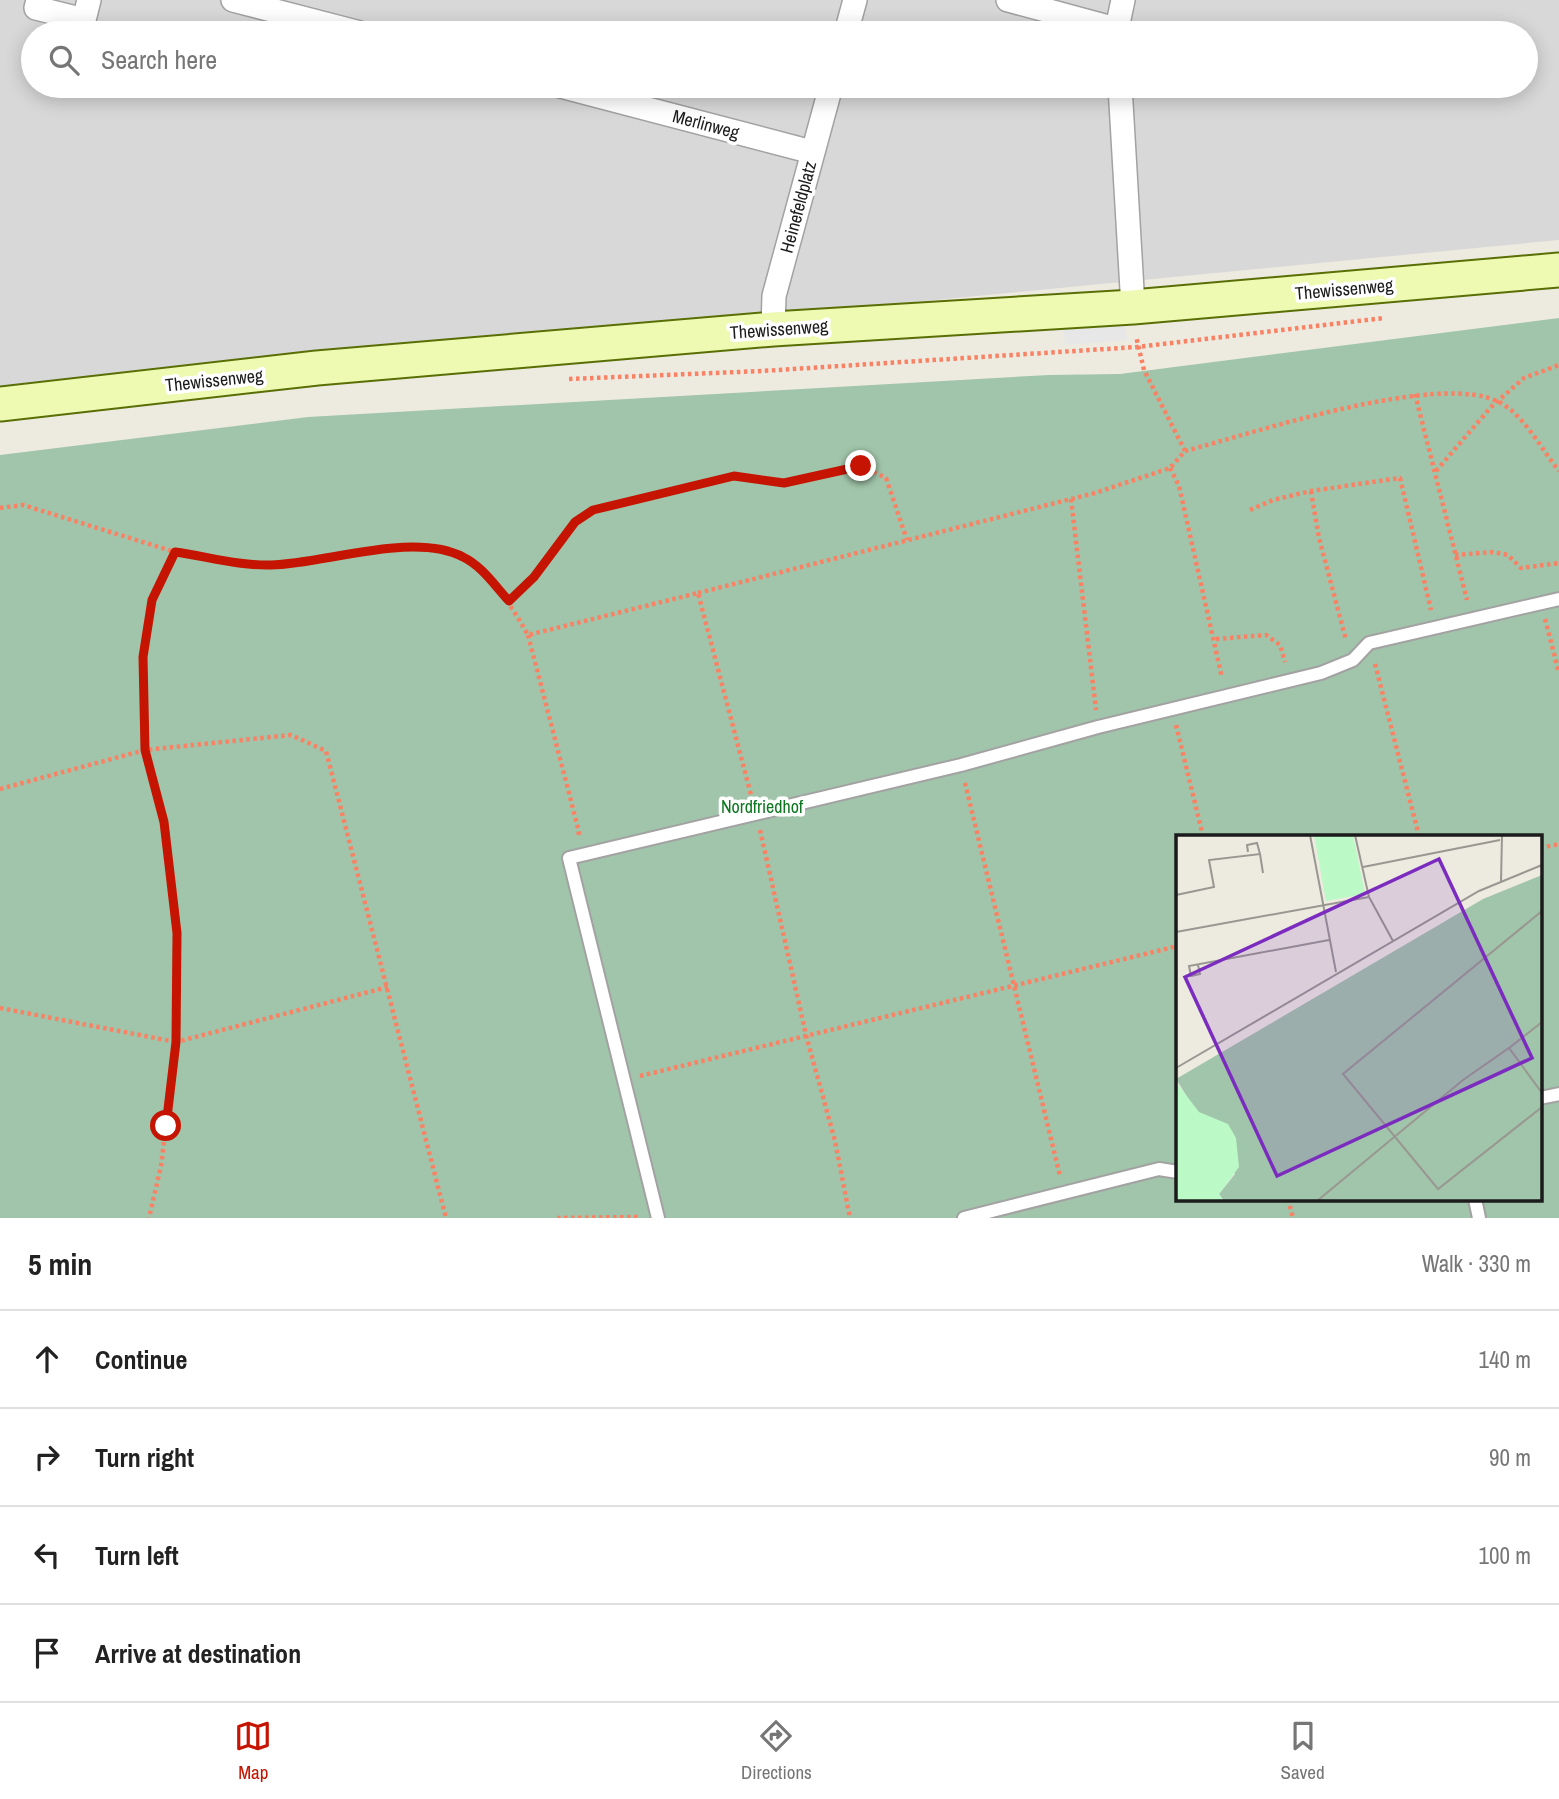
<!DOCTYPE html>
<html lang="en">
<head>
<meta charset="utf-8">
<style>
	body { margin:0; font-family:"Archivo Narrow",sans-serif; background:#f2f2f2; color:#222 }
	.stop { position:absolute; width:21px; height:21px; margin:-16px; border:5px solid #c51401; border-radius:50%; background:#fff }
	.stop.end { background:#c51401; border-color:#fff; box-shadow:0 2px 7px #0008 }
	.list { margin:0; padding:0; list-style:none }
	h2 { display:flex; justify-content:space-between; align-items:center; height:91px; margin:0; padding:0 28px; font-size:30px }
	h2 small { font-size:23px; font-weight:400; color:#767676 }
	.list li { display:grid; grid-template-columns:46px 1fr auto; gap:21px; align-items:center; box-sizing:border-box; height:98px; padding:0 28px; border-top:2px solid #e0e0e0 }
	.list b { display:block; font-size:26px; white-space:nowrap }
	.list em { font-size:23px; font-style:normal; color:#767676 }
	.icon { flex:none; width:38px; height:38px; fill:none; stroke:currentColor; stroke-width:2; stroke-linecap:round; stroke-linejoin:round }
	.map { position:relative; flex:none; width:1559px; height:1218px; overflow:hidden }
	.search { position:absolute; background:#fff; box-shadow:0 4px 18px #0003; left:21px; right:21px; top:21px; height:77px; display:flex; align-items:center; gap:18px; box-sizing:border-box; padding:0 24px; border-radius:38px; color:#767676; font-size:26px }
	.sheet { height:483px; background:#fff }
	nav { display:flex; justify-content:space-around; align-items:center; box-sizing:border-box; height:98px; border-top:2px solid #e0e0e0; background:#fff; font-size:19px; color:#767676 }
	nav a { display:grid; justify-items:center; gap:4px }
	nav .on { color:#c51401 }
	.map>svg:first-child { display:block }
</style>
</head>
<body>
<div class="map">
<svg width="1559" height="1218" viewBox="0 0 1559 1218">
	<rect width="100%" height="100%" fill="#edeae0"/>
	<!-- residential -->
	<path fill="#d9d8d8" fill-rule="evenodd" d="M0,0H1559V240L0,390ZM33,33H1526V86H33Z"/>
	<!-- cemetery -->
	<path fill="#a1c5aa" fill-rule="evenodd" d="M1559,318V1218H0V455L308,417L1049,375L1120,374ZM1178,836H1540V1199H1178Z"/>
	<!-- parking -->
	<polygon fill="#e7e7e7" points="1125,323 1127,340 1065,345 1063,328"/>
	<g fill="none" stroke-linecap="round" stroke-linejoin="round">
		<defs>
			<g id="lane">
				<polyline points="1540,1098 1559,1094"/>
				<polyline points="1475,1199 1479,1218"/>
				<polyline points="658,1218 569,858 961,765 1098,727 1321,673 1353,660 1369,643 1559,599"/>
				<polyline points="964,1218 1159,1169 1178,1172"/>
			</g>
			<g id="street">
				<polyline points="38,0 36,8 84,20 89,0"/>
				<polyline points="233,0 360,33"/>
				<polyline points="1008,0 1116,29"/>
				<polyline points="846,33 855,0"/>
				<polyline points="1116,33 1123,0"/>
				<polyline points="560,86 812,152"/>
				<polyline points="1120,86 1133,307"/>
				<polyline points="773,329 774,296 831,86"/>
			</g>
			<polyline id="secondary" points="0,404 317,368 773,329 1133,307 1559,270"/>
		</defs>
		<!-- lane casing -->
		<use href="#lane" stroke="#a2a2a2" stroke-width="16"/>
		<!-- street casing -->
		<use href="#street" stroke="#a2a2a2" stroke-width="26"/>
		<!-- secondary casing -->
		<use href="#secondary" stroke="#596f05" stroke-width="37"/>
		<!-- path -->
		<g stroke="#f98265" stroke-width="4.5" stroke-dasharray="3.5 3.5" stroke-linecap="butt">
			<polyline points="569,379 762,371 1137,347 1384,318"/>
			<polyline points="1415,394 1467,600"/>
			<path d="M1185,451C1254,433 1439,371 1499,402C1524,415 1542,450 1559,471"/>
			<polyline points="1170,468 1179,486 1222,678"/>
			<polyline points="1436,471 1491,407 1524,378 1559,365"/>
			<polyline points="1311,491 1319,538 1346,640"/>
			<polyline points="1071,499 1096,710"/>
			<polyline points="0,508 23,505 175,552"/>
			<polyline points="1250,510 1273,500 1311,491 1400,478 1431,610"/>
			<polyline points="1455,555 1493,552 1508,555 1521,568 1559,563"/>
			<polyline points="698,593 1095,493 1170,468 1185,451 1144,370 1136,336"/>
			<polyline points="509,601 534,577 575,522 593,510 734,476 784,483 861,466 886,478 907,540"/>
			<polyline points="1545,619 1559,673"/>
			<polyline points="528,635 579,832 577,838"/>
			<polyline points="1216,639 1266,635 1280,645 1285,662"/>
			<polyline points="1375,664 1419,836"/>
			<polyline points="1176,725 1203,836"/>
			<polyline points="965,783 1060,1176"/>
			<polyline points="0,789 145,750 291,735 326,751 446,1218"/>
			<polyline points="760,830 806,1035 835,1141 850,1218"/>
			<polyline points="1540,848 1559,844"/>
			<path d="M388,987L176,1042L177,933L164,822L145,750L143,657L152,600L175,552C205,556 239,565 270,565C287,566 306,560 322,558C430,542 470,531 528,635L698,593L751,795"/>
			<polyline points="0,1008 176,1042 161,1166 149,1218"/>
			<polyline points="640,1076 1178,946"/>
			<polyline points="1288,1199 1293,1218"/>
			<polyline points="557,1218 640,1217"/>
		</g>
		<!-- lane -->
		<use href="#lane" stroke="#fff" stroke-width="12"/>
		<!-- street -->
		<use href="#street" stroke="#fff" stroke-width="23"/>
		<!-- secondary -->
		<use href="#secondary" stroke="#eef9b2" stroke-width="33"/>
	</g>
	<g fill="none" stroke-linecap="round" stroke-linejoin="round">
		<!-- route -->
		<path stroke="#c51401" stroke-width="9" d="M166,1126L176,1042L177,933L164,822L145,750L143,657L152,600L175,552C205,556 240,566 271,565C325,564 413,531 463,557C482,566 495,586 509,601L534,577L575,522L593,510L734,476L784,483L861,466"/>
	</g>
	<g text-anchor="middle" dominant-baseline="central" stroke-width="7" stroke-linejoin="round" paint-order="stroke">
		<!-- street labels -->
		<g font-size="18" fill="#1b1b1b" stroke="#fff">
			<text transform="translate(706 124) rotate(15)">Merlinweg</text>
			<text transform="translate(798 207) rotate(-75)">Heinefeldplatz</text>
			<text transform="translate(1344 289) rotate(-5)">Thewissenweg</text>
			<text transform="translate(779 329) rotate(-4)">Thewissenweg</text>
			<text transform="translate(214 380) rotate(-6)">Thewissenweg</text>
		</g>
		<!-- park labels -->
		<g font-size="18" fill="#0b771e" stroke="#fff">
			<text x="762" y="806">Nordfriedhof</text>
		</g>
	</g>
	<!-- overview -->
	<g transform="translate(1176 835)">
		<rect width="366" height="366" fill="#edeae0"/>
		<path d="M366,40V366H48L43,359L59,339L0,244L307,64Z" fill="#a1c5aa"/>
		<path d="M138,0H177L189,59L150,66ZM0,247L23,277L52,289L60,303L63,332L43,359L48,366H0Z" fill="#bbf9c6"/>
		<path fill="none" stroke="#999791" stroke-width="2" d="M134,0L160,137M179,0L193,62L217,106M72,17L71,10L81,8L84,19M187,32L324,5M325,47L326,0M0,60L38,52L33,25L84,19L87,38M366,76L167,239L262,354L366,272M0,97L193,62M22,130L24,139L15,141L13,131L153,105M333,213L366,187M0,233L303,56L366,30M141,366L287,245L333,213L366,258"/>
		<path fill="#7b2cbf" fill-opacity="0.15" stroke="#7b2cbf" stroke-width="3.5" d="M263,24L356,223L101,341L9,142Z"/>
		<rect width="366" height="366" fill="none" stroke="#1b1b1b" stroke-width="3.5"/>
	</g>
</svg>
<div class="stop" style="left:166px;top:1126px"></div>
<div class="stop end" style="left:861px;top:466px"></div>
<div class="search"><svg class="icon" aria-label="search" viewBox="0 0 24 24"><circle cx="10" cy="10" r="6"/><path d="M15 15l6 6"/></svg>Search here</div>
</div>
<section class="sheet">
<h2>5 min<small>Walk · 330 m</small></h2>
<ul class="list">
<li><svg class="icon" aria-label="ahead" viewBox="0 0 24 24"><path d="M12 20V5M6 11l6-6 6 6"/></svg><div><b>Continue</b></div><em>140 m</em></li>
<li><svg class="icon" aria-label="right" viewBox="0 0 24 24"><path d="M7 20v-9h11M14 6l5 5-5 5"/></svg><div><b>Turn right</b></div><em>90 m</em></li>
<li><svg class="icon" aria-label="left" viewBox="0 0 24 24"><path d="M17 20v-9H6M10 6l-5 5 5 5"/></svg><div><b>Turn left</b></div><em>100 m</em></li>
<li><svg class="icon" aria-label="arrive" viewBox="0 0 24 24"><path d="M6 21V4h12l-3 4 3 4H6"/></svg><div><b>Arrive at destination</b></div></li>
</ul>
</section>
<nav>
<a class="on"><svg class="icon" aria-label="map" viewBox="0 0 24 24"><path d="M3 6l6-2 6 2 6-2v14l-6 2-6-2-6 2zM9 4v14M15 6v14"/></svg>Map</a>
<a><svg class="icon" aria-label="directions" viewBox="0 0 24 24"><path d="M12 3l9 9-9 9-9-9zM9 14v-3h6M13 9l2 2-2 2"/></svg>Directions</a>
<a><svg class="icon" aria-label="saved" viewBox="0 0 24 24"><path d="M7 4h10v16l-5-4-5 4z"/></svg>Saved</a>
</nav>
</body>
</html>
